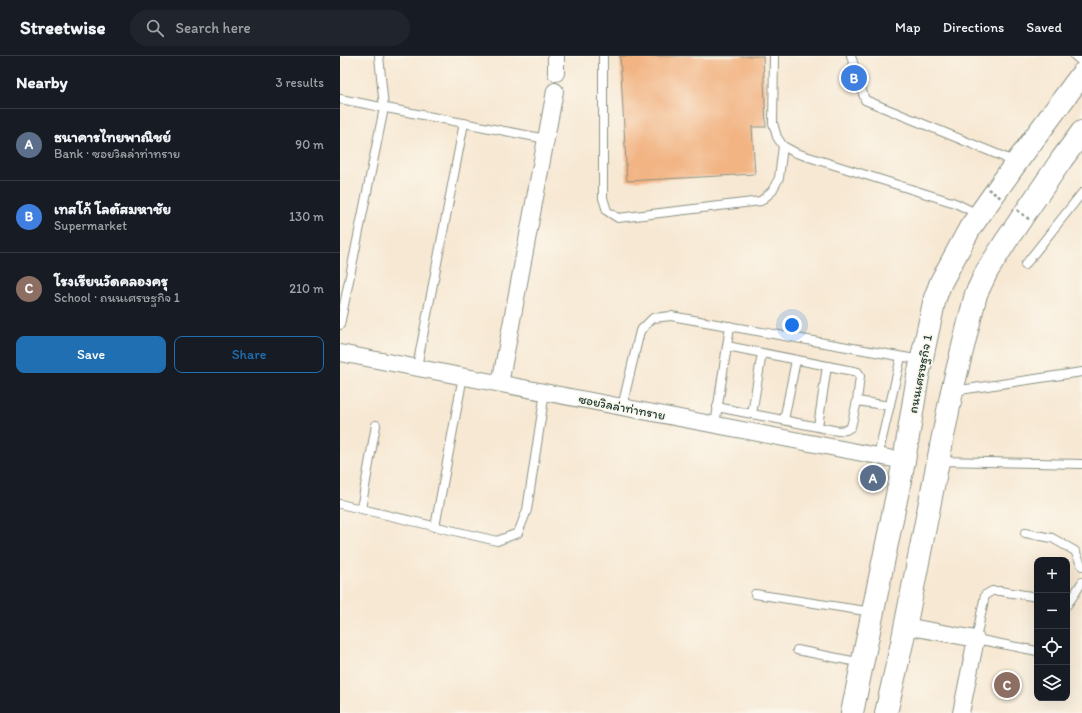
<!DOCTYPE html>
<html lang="en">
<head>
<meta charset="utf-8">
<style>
	body { margin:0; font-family:Itim,"Playpen Sans Thai",sans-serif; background:#20242c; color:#f1f3f6 }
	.controls { position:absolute; right:12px; bottom:12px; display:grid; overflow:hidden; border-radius:8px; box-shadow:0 4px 16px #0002 }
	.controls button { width:36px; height:36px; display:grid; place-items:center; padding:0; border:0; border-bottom:1px solid #363941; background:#171b24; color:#f1f3f6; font:20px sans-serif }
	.you { position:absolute; left:452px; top:269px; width:14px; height:14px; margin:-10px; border:3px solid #fff; border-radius:50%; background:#1a73e8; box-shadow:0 0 0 6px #1a73e833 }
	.badge { display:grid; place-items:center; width:26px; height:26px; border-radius:50%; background:#1f6fb2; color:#fff; font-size:13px; font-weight:700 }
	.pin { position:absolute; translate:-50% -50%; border:2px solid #fff; box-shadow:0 1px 4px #0006 }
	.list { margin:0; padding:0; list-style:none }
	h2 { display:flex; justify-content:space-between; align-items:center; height:52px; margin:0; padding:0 16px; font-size:17px }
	h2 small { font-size:13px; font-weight:400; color:#9ea1a6 }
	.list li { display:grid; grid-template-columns:26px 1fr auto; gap:12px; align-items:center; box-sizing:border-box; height:72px; padding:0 16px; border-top:1px solid #363941 }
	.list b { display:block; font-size:15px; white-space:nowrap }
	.list p { margin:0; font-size:13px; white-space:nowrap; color:#9ea1a6 }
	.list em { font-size:13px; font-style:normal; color:#9ea1a6 }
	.actions { display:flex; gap:8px; padding:12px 16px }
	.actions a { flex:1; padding:9px 0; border:1px solid #1f6fb2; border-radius:8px; text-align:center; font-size:14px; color:#1f6fb2 }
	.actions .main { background:#1f6fb2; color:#fff }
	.icon { flex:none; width:22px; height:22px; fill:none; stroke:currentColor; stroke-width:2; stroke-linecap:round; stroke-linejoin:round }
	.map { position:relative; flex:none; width:742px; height:657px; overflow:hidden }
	header { display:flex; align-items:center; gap:24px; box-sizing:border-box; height:56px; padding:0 20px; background:#171b24; border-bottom:1px solid #363941 }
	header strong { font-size:19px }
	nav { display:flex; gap:22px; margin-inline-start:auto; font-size:14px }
	.search { width:280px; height:36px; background:#20242c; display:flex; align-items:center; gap:10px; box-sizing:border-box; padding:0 14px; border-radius:22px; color:#9ea1a6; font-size:15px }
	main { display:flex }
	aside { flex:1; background:#171b24 }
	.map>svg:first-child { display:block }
</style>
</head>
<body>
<header>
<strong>Streetwise</strong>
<div class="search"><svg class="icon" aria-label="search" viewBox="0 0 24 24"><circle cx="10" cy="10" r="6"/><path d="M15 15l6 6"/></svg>Search here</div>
<nav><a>Map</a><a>Directions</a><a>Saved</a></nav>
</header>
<main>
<aside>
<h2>Nearby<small>3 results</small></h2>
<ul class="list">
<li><span class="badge" style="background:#5c6f8a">A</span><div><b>ธนาคารไทยพาณิชย์</b><p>Bank · ซอยวิลล่าท่าทราย</p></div><em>90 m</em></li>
<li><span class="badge" style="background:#3f7fe0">B</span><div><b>เทสโก้ โลตัสมหาชัย</b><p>Supermarket</p></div><em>130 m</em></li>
<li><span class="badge" style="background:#8d6e63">C</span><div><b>โรงเรียนวัดคลองครุ</b><p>School · ถนนเศรษฐกิจ 1</p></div><em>210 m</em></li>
</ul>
<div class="actions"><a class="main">Save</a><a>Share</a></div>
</aside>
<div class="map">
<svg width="742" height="657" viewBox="0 0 742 657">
	<rect width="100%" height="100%" fill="#fbf7ec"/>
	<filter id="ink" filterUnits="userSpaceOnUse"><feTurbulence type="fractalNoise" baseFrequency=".025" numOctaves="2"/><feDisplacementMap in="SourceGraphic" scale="8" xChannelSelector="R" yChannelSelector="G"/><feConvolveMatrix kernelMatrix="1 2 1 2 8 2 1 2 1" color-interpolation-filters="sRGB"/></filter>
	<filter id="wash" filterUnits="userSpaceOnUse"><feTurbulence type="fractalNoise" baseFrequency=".012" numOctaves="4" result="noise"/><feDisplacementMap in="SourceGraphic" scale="16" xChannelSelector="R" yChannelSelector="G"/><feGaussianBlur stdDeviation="0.9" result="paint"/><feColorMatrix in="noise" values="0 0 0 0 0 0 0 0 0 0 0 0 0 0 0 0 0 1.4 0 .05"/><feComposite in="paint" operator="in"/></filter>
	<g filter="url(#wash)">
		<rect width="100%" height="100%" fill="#f7e8d3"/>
		<g id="blocks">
			<!-- building -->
			<polygon fill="#f2b483" points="280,0 423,0 426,71 412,71 415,118 287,125"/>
		</g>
	</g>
	<g filter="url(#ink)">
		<use href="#blocks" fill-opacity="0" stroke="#8b9284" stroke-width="1"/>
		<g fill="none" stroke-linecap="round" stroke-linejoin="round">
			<defs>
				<g id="service">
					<polyline points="263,0 263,142 267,155 278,162 421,145 432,135 439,122 443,90"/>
					<polyline points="434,0 433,67 437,81 443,90 456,97 615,147 638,158"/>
					<polyline points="511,0 525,44 676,106"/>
					<polyline points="735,0 742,6"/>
					<polyline points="0,43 206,83"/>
					<polyline points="685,209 742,137"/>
					<polyline points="0,269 44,52 39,0"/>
					<polyline points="77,311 124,67"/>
					<polyline points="613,335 742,316"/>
					<polyline points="517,345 550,350"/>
					<polyline points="282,351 300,275 313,262 331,260 581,304"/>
					<polyline points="377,351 498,375 506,374 511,371 517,345 520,320 518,316 387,290"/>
					<polyline points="412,358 422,297"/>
					<polyline points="444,364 456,304"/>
					<polyline points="375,369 390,270"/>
					<polyline points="478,370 487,310"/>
					<polyline points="538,400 561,301"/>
					<polyline points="599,405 742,408"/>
					<polyline points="0,448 157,485 178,477 187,454 205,336"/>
					<polyline points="21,453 36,369"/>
					<polyline points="95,471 123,320"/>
					<polyline points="685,477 712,482 735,495 742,510"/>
					<polyline points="415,538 532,556"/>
					<polyline points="697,541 660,535 652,535 645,539 636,583 697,595"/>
					<polyline points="727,549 734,539 742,526"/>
					<polyline points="457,594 522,607"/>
				</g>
				<g id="minor">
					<polyline points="216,0 216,17"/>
					<polyline points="0,297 564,405"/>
					<polyline points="160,328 215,35"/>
					<polyline points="565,570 636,583 621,657"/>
				</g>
				<g id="primary">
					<polyline points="512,657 564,405 578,320 595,242 601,226 630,172 676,107 742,18"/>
					<polyline points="546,657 562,587 612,335 636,238 647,215 666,185 722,103 742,76"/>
				</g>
			</defs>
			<!-- service casing -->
			<use href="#service" stroke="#8b9284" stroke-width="10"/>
			<!-- minor casing -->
			<use href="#minor" stroke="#8b9284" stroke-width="18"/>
			<!-- primary casing -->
			<use href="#primary" stroke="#8b9284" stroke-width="24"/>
			<!-- service -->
			<use href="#service" stroke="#fff" stroke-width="8"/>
			<!-- minor -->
			<use href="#minor" stroke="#fff" stroke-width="16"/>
			<!-- primary -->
			<use href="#primary" stroke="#fff" stroke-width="22"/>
			<!-- path-bridge -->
			<g stroke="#8b9284" stroke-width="2.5" stroke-dasharray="3 3" stroke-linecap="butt">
				<polyline points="648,133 661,142"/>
				<polyline points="677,154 690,164"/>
			</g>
		</g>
	</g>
	<g text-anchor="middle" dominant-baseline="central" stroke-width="3.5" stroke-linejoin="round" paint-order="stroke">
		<!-- street labels -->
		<g font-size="13" fill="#1f3d34" stroke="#fbf7ec">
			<text transform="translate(580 318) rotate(-79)">ถนนเศรษฐกิจ 1</text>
			<text transform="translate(282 351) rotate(11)">ซอยวิลล่าท่าทราย</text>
		</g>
	</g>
</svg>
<div class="controls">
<button>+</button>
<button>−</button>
<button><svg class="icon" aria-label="locate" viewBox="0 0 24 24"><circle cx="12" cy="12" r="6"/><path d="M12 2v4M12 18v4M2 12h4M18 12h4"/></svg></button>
<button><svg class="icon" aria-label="layers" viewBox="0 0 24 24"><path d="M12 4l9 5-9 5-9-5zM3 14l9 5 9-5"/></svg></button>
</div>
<div class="you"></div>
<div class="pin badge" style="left:533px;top:422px;background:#5c6f8a">A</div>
<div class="pin badge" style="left:514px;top:22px;background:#3f7fe0">B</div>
<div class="pin badge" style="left:667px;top:629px;background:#8d6e63">C</div>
</div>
</main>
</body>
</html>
